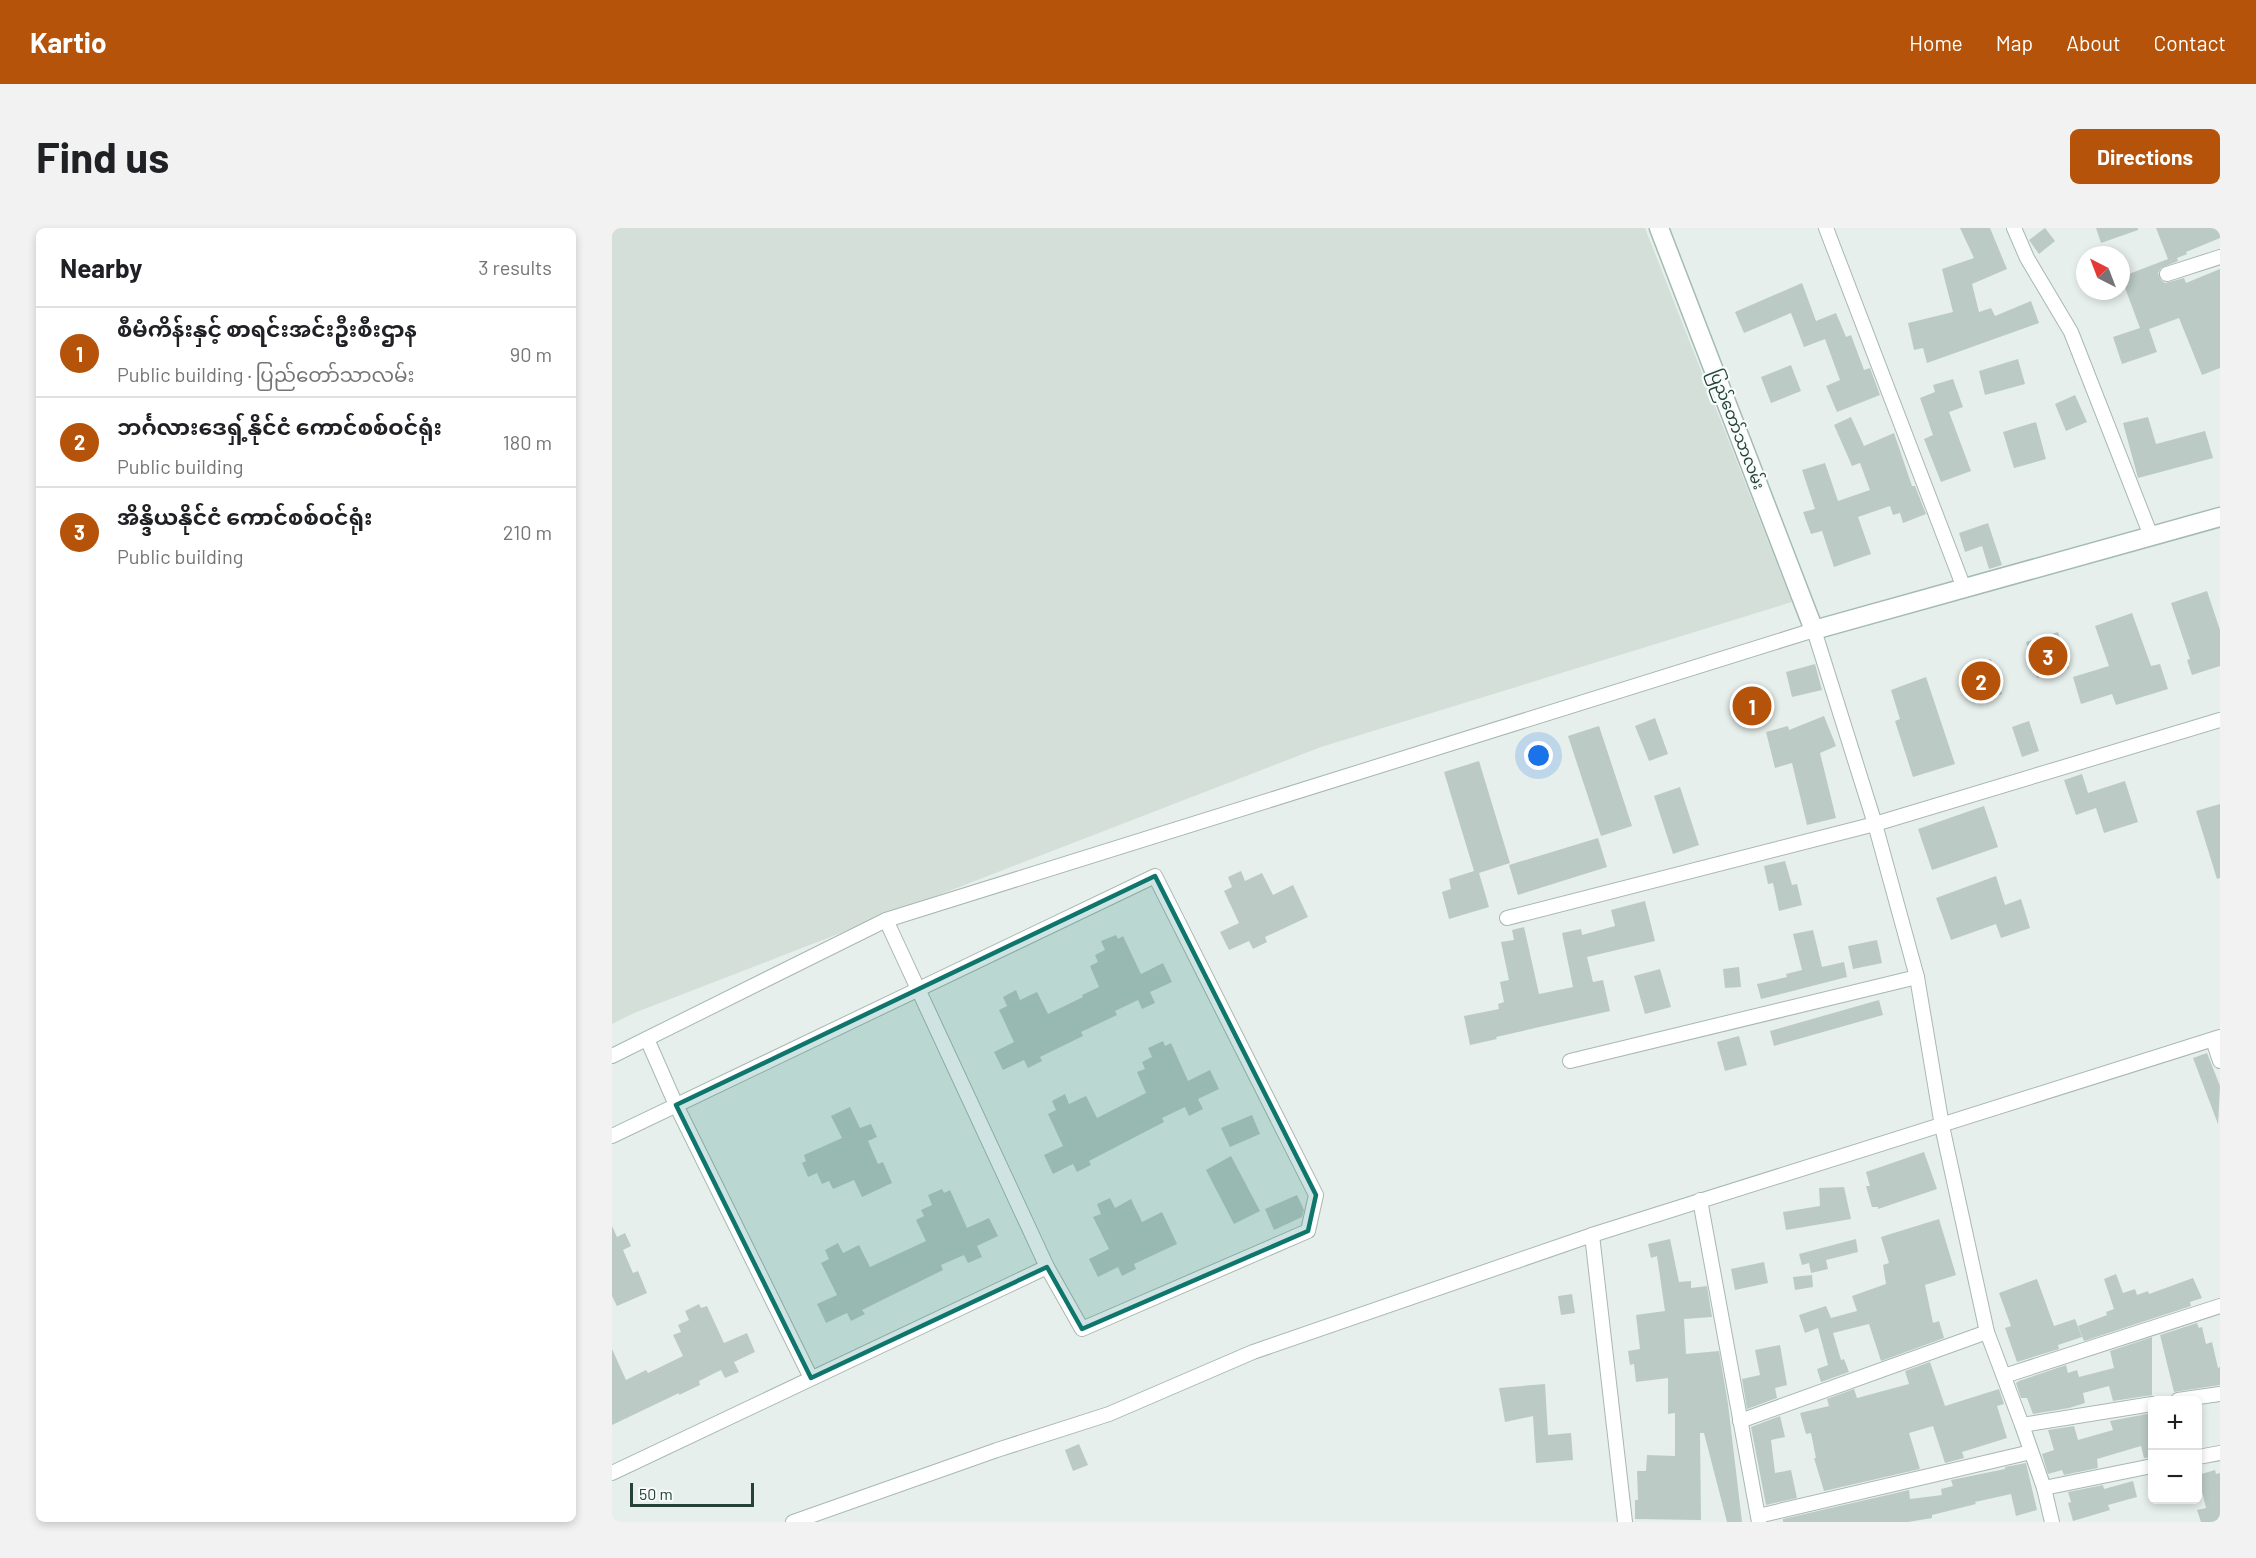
<!DOCTYPE html>
<html lang="en">
<head>
<meta charset="utf-8">
<style>
	body { margin:0; font-family:Barlow,"Noto Sans Myanmar",sans-serif; background:#f2f2f2; color:#202124 }
	.controls { position:absolute; right:18px; bottom:18px; display:grid; overflow:hidden; border-radius:9px; box-shadow:0 3px 9px #0003 }
	.controls button { width:54px; height:54px; display:grid; place-items:center; padding:0; border:0; border-bottom:2px solid #e0e0e0; background:#fff; color:#202124; font:30px sans-serif }
	.compass { position:absolute; left:1464px; top:18px; width:54px; height:54px; border-radius:50%; background:#fff; box-shadow:0 3px 9px #0003; rotate:318deg }
	.scale { position:absolute; left:18px; bottom:15px; width:124px; box-sizing:border-box; padding-left:6px; border:3px solid #24423a; border-top:0; font-size:16px; line-height:21px; white-space:nowrap; color:#24423a; -webkit-text-stroke:4px #f7fbf9; paint-order:stroke }
	.you { position:absolute; left:927px; top:528px; width:21px; height:21px; margin:-15px; border:4px solid #fff; border-radius:50%; background:#1a73e8; box-shadow:0 0 0 9px #1a73e833 }
	.badge { display:grid; place-items:center; width:39px; height:39px; border-radius:50%; background:#b45309; color:#fff; font-size:20px; font-weight:700 }
	.pin { position:absolute; translate:-50% -50%; border:3px solid #fff; box-shadow:0 2px 6px #0006 }
	.list { margin:0; padding:0; list-style:none }
	h2 { display:flex; justify-content:space-between; align-items:center; height:78px; margin:0; padding:0 24px; font-size:26px }
	h2 small { font-size:20px; font-weight:400; color:#757577 }
	.list li { display:grid; grid-template-columns:39px 1fr auto; gap:18px; align-items:center; box-sizing:border-box; height:90px; padding:0 24px; border-top:2px solid #e0e0e0 }
	.list b { display:block; font-size:22px; white-space:nowrap }
	.list p { margin:0; font-size:20px; white-space:nowrap; color:#757577 }
	.list em { font-size:20px; font-style:normal; color:#757577 }
	.map { position:relative; flex:none; width:1608px; height:1294px; overflow:hidden; border-radius:9px }
	header { display:flex; align-items:center; gap:36px; box-sizing:border-box; height:84px; padding:0 30px; background:#b45309; color:#fff }
	header strong { font-size:28px }
	nav { display:flex; gap:33px; margin-inline-start:auto; font-size:21px }
	.intro { display:flex; align-items:center; justify-content:space-between; box-sizing:border-box; height:144px; padding:0 36px }
	h1 { margin:0; font-size:42px }
	.button { padding:15px 27px; border-radius:9px; background:#b45309; color:#fff; font-size:21px; font-weight:700 }
	main { display:flex; gap:36px; padding:0 36px }
	aside { flex:1; background:#fff; border-radius:9px; box-shadow:0 3px 9px #0003 }
	.map>svg:first-child { display:block }
</style>
</head>
<body>
<header>
<strong>Kartio</strong>
<nav><a>Home</a><a>Map</a><a>About</a><a>Contact</a></nav>
</header>
<div class="intro"><h1>Find us</h1><a class="button">Directions</a></div>
<main>
<aside>
<h2>Nearby<small>3 results</small></h2>
<ul class="list">
<li><span class="badge">1</span><div><b>စီမံကိန်းနှင့် စာရင်းအင်းဦးစီးဌာန</b><p>Public building · ပြည်တော်သာလမ်း</p></div><em>90 m</em></li>
<li><span class="badge">2</span><div><b>ဘင်္ဂလားဒေရှ့်နိုင်ငံ ကောင်စစ်ဝင်ရုံး</b><p>Public building</p></div><em>180 m</em></li>
<li><span class="badge">3</span><div><b>အိန္ဒိယနိုင်ငံ ကောင်စစ်ဝင်ရုံး</b><p>Public building</p></div><em>210 m</em></li>
</ul>
</aside>
<div class="map">
<svg width="1608" height="1294" viewBox="0 0 1608 1294">
	<rect width="100%" height="100%" fill="#e6efeb"/>
	<!-- built -->
	<polygon fill="#d4dfda" points="0,0 1033,0 1180,374 709,519 22,785 0,796"/>
	<!-- building -->
	<g fill="#bbcac4">
		<polygon points="1348,0 1378,0 1395,41 1360,56 1367,84 1379,80 1383,88 1419,73 1427,95 1315,135 1311,120 1302,122 1296,95 1341,84 1330,41 1362,30"/>
		<polygon points="1433,0 1443,13 1427,26 1417,12"/>
		<polygon points="1484,0 1526,0 1526,2 1489,15"/>
		<polygon points="1544,0 1608,0 1608,10 1574,24 1575,26 1565,30 1566,33 1549,40 1546,45 1549,52 1553,55 1572,50 1574,55 1608,41 1608,140 1590,147 1567,90 1537,101 1545,124 1510,136 1501,109 1528,100 1509,49 1556,31"/>
		<polygon points="1190,55 1204,93 1224,85 1234,109 1239,107 1252,142 1258,140 1268,167 1225,184 1214,158 1228,152 1213,111 1192,119 1179,85 1132,105 1123,84"/>
		<polygon points="1406,131 1413,156 1373,167 1367,143"/>
		<polygon points="1179,137 1189,163 1159,175 1149,149"/>
		<polygon points="1341,151 1351,179 1337,184 1359,243 1329,254 1312,211 1321,207 1308,170 1323,164 1321,157"/>
		<polygon points="1463,167 1475,194 1454,203 1443,176"/>
		<polygon points="1239,189 1252,218 1282,205 1300,258 1303,258 1314,286 1291,295 1288,285 1281,287 1278,278 1246,289 1259,326 1222,339 1210,303 1199,306 1191,284 1203,281 1190,242 1213,235 1226,273 1258,262 1248,235 1240,238 1222,197"/>
		<polygon points="1536,189 1544,216 1593,203 1601,230 1526,250 1511,195"/>
		<polygon points="1424,194 1434,231 1402,240 1391,204"/>
		<polygon points="1376,295 1390,337 1377,341 1370,318 1353,324 1347,305"/>
		<polygon points="1595,363 1608,402 1608,438 1580,447 1575,432 1578,431 1559,375"/>
		<polygon points="1520,385 1539,438 1548,436 1556,461 1504,477 1500,466 1469,476 1461,449 1497,438 1483,398"/>
		<polygon points="1446,404 1457,440 1425,450 1414,414"/>
		<polygon points="1379,431 1390,466 1361,475 1350,440"/>
		<polygon points="1203,436 1210,462 1180,469 1174,444"/>
		<polygon points="1314,449 1343,536 1301,549 1283,493 1288,491 1279,462"/>
		<polygon points="1148,464 1151,487 1134,490 1131,466"/>
		<polygon points="1212,488 1224,518 1208,525 1224,590 1195,597 1180,535 1163,540 1154,504 1176,498 1177,502"/>
		<polygon points="1043,490 1056,526 1037,533 1023,498"/>
		<polygon points="1417,493 1427,523 1410,529 1400,499"/>
		<polygon points="987,498 1020,598 989,608 956,508"/>
		<polygon points="867,533 898,635 867,645 877,679 837,691 830,664 839,661 837,651 862,643 832,544"/>
		<polygon points="1470,546 1476,565 1513,553 1526,594 1492,605 1484,580 1464,587 1452,552"/>
		<polygon points="1068,559 1087,617 1061,626 1042,568"/>
		<polygon points="1608,576 1608,650 1605,651 1584,583"/>
		<polygon points="1372,578 1386,619 1320,642 1306,601"/>
		<polygon points="986,610 995,639 906,667 897,637"/>
		<polygon points="1173,633 1180,657 1185,656 1190,677 1167,683 1161,655 1156,656 1152,638"/>
		<polygon points="629,643 633,653 650,645 661,667 681,657 696,689 653,709 655,714 641,721 637,713 617,722 608,704 627,695 612,663 620,659 616,649"/>
		<polygon points="1384,648 1393,677 1409,671 1418,700 1389,710 1384,696 1339,712 1324,670"/>
		<polygon points="1033,673 1043,713 975,729 981,754 991,752 998,783 884,809 885,811 858,817 852,788 887,781 886,776 892,774 888,754 897,752 889,714 902,712 900,702 912,699 927,766 961,759 950,705 969,701 970,707 1003,698 999,682"/>
		<polygon points="1201,702 1210,739 1232,734 1235,749 1149,771 1145,756 1175,749 1174,746 1190,742 1181,706"/>
		<polygon points="504,707 506,711 511,708 529,746 551,735 560,754 538,764 543,775 530,781 526,772 503,783 505,787 469,804 471,808 428,829 430,833 416,840 412,832 391,842 382,824 402,814 387,782 395,778 391,769 404,762 408,772 425,764 436,786 471,769 470,767 487,759 478,738 486,734 483,727 493,722 489,713"/>
		<polygon points="1265,712 1270,735 1241,741 1236,718"/>
		<polygon points="1127,739 1129,759 1113,760 1111,741"/>
		<polygon points="1048,741 1059,779 1033,786 1022,748"/>
		<polygon points="1267,772 1271,787 1162,818 1158,803"/>
		<polygon points="1127,808 1135,837 1113,843 1105,814"/>
		<polygon points="551,813 553,818 559,815 576,853 598,842 607,861 586,871 591,881 577,888 573,879 550,890 552,894 477,933 479,937 465,944 461,936 441,946 432,927 451,918 436,886 444,882 440,873 453,866 457,876 474,868 485,890 534,865 525,844 533,841 530,834 540,829 536,820"/>
		<polygon points="1595,825 1608,858 1606,896 1581,830"/>
		<polygon points="238,879 248,900 259,896 265,909 256,913 266,936 271,934 280,955 250,969 242,952 221,961 217,953 210,956 205,945 196,949 190,935 194,933 192,927 230,910 219,888"/>
		<polygon points="640,887 648,906 618,919 609,900"/>
		<polygon points="1312,924 1325,961 1266,981 1266,979 1260,979 1254,958 1258,958 1254,944"/>
		<polygon points="619,928 648,983 622,996 594,942"/>
		<polygon points="1232,959 1239,991 1174,1002 1171,984 1208,978 1207,960"/>
		<polygon points="330,961 332,965 338,962 355,1000 377,990 386,1008 365,1018 370,1029 356,1035 352,1027 329,1037 331,1042 250,1082 253,1086 239,1093 235,1085 214,1095 205,1076 225,1067 209,1035 217,1031 213,1022 226,1015 231,1025 247,1017 258,1039 314,1013 304,992 312,988 309,982 320,977 316,967"/>
		<polygon points="685,967 692,982 690,989 662,1002 653,981"/>
		<polygon points="498,970 503,980 519,971 530,994 550,984 565,1016 522,1036 524,1041 510,1048 506,1039 486,1049 477,1031 497,1021 481,989 489,986 485,976"/>
		<polygon points="1327,991 1344,1047 1313,1057 1321,1095 1327,1093 1332,1110 1269,1133 1257,1096 1221,1105 1229,1132 1232,1131 1237,1144 1209,1154 1205,1141 1216,1137 1206,1100 1193,1105 1187,1087 1214,1078 1219,1090 1245,1083 1240,1068 1274,1056 1271,1037 1277,1035 1269,1009"/>
		<polygon points="0,998 5,1009 13,1005 19,1018 11,1022 21,1045 26,1043 35,1065 5,1078 0,1068"/>
		<polygon points="1058,1011 1067,1054 1079,1053 1079,1060 1095,1058 1100,1089 1072,1091 1074,1126 1107,1123 1116,1176 1130,1294 1115,1294 1092,1205 1088,1205 1089,1292 1023,1291 1023,1272 1026,1272 1025,1243 1034,1243 1035,1227 1063,1228 1063,1185 1056,1186 1056,1150 1024,1154 1022,1136 1018,1137 1016,1123 1028,1121 1024,1087 1053,1083 1045,1028 1039,1030 1036,1016"/>
		<polygon points="1244,1011 1246,1024 1214,1032 1216,1041 1199,1045 1197,1035 1190,1037 1187,1026"/>
		<polygon points="1152,1034 1156,1055 1123,1062 1119,1041"/>
		<polygon points="1504,1046 1511,1065 1523,1061 1525,1067 1536,1063 1537,1066 1581,1050 1590,1070 1578,1074 1579,1078 1472,1113 1466,1098 1495,1087 1494,1084 1502,1081 1492,1051"/>
		<polygon points="1200,1047 1201,1059 1183,1062 1181,1049"/>
		<polygon points="1425,1051 1442,1098 1463,1091 1470,1109 1446,1117 1447,1121 1405,1134 1393,1100 1399,1098 1387,1065"/>
		<polygon points="960,1066 963,1085 949,1087 946,1068"/>
		<polygon points="87,1076 89,1080 95,1078 112,1115 135,1105 143,1124 122,1134 127,1144 113,1150 109,1142 87,1153 88,1157 67,1167 67,1165 0,1197 0,1121 14,1152 34,1142 36,1145 71,1128 61,1107 69,1104 66,1097 77,1092 73,1083"/>
		<polygon points="1585,1095 1587,1100 1590,1099 1594,1116 1600,1114 1606,1140 1608,1139 1608,1157 1562,1164 1548,1107"/>
		<polygon points="1540,1109 1540,1167 1501,1173 1497,1158 1471,1165 1473,1175 1457,1180 1421,1186 1415,1170 1409,1170 1404,1155 1407,1153 1454,1137 1456,1145 1465,1142 1467,1149 1502,1140 1498,1123"/>
		<polygon points="1168,1117 1175,1157 1163,1160 1165,1170 1135,1181 1130,1151 1148,1147 1143,1122"/>
		<polygon points="1318,1134 1333,1178 1387,1161 1392,1176 1385,1178 1395,1210 1350,1224 1352,1230 1333,1235 1321,1198 1297,1205 1308,1241 1212,1263 1202,1230 1204,1230 1199,1205 1194,1206 1188,1185 1217,1178 1215,1171 1242,1161 1245,1170 1297,1156 1293,1143"/>
		<polygon points="933,1156 936,1207 959,1205 961,1232 924,1235 921,1188 893,1194 887,1160"/>
		<polygon points="1540,1185 1540,1229 1532,1230 1529,1218 1485,1231 1486,1240 1452,1247 1450,1242 1436,1246 1430,1226 1442,1222 1436,1202 1462,1198 1466,1212 1501,1202 1498,1193"/>
		<polygon points="1168,1188 1173,1209 1159,1212 1163,1245 1179,1242 1185,1270 1154,1277 1139,1199"/>
		<polygon points="467,1216 476,1237 461,1243 453,1222"/>
		<polygon points="1414,1235 1425,1282 1404,1288 1399,1266 1363,1274 1364,1276 1320,1287 1320,1290 1296,1294 1171,1294 1171,1291 1297,1262 1298,1271 1330,1267 1329,1261 1341,1258 1339,1252 1393,1241 1393,1239"/>
		<polygon points="1603,1242 1604,1246 1608,1245 1608,1294 1589,1294 1585,1282 1594,1280 1586,1247"/>
		<polygon points="1521,1253 1525,1269 1496,1277 1498,1282 1461,1293 1456,1275 1459,1274 1456,1264 1491,1257 1492,1261"/>
	</g>
	<g fill="none" stroke-linecap="round" stroke-linejoin="round">
		<defs>
			<g id="street">
				<polyline points="1214,0 1352,360"/>
				<polyline points="1402,0 1415,30 1459,104 1539,308"/>
				<polyline points="1555,46 1608,29"/>
				<polyline points="895,690 1263,596 1608,492"/>
				<polyline points="274,692 435,1039"/>
				<polyline points="35,811 64,877 199,1150"/>
				<polyline points="1601,812 1608,833"/>
				<polyline points="0,828 274,692 1202,402 1263,596 1305,749 1330,898 1375,1104 1410,1197 1432,1260 1440,1294"/>
				<polyline points="958,833 1305,749"/>
				<polyline points="0,908 543,648 704,967 696,1003 470,1101 435,1039 0,1245"/>
				<polyline points="1088,972 1147,1294"/>
				<polyline points="980,1007 1013,1294"/>
				<polyline points="1392,1148 1608,1078"/>
				<polyline points="1566,1172 1608,1166"/>
				<polyline points="1128,1193 1375,1104"/>
				<polyline points="1410,1197 1540,1176"/>
				<polyline points="1586,1229 1608,1225"/>
				<polyline points="1432,1260 1540,1238"/>
				<polyline points="1146,1288 1419,1224"/>
				<polyline points="181,1294 385,1222 497,1186 641,1124 980,1007 1608,809"/>
			</g>
			<polyline id="secondary" points="1047,0 1202,402 1608,289"/>
		</defs>
		<!-- street casing -->
		<use href="#street" stroke="#a8b8b2" stroke-width="16"/>
		<!-- secondary casing -->
		<use href="#secondary" stroke="#a4bbb3" stroke-width="21"/>
		<!-- street -->
		<use href="#street" stroke="#fff" stroke-width="14"/>
		<!-- secondary -->
		<use href="#secondary" stroke="#fff" stroke-width="18"/>
	</g>
	<!-- marked area -->
	<path fill="#0f766e" fill-opacity="0.2" stroke="#0f766e" stroke-width="4.5" stroke-linejoin="round" d="M543,648L704,967L696,1003L470,1101L435,1039L199,1150L64,877Z"/>
	<g text-anchor="middle" dominant-baseline="central" stroke-width="4.5" stroke-linejoin="round" paint-order="stroke">
		<!-- street labels -->
		<g font-size="16" fill="#24423a" stroke="#f7fbf9">
			<text transform="translate(1126 201) rotate(69)">ပြည်တော်သာလမ်း</text>
		</g>
	</g>
</svg>
<div class="controls">
<button>+</button>
<button>−</button>
</div>
<svg class="compass" viewBox="-18 -18 36 36"><path d="M0-13l5 13h-10z" fill="#e53935"/><path d="M0 13l5-13h-10z" fill="#757577"/></svg>
<div class="scale">50 m</div>
<div class="you"></div>
<div class="pin badge" style="left:1140px;top:478px">1</div>
<div class="pin badge" style="left:1369px;top:453px">2</div>
<div class="pin badge" style="left:1436px;top:428px">3</div>
</div>
</main>
</body>
</html>
